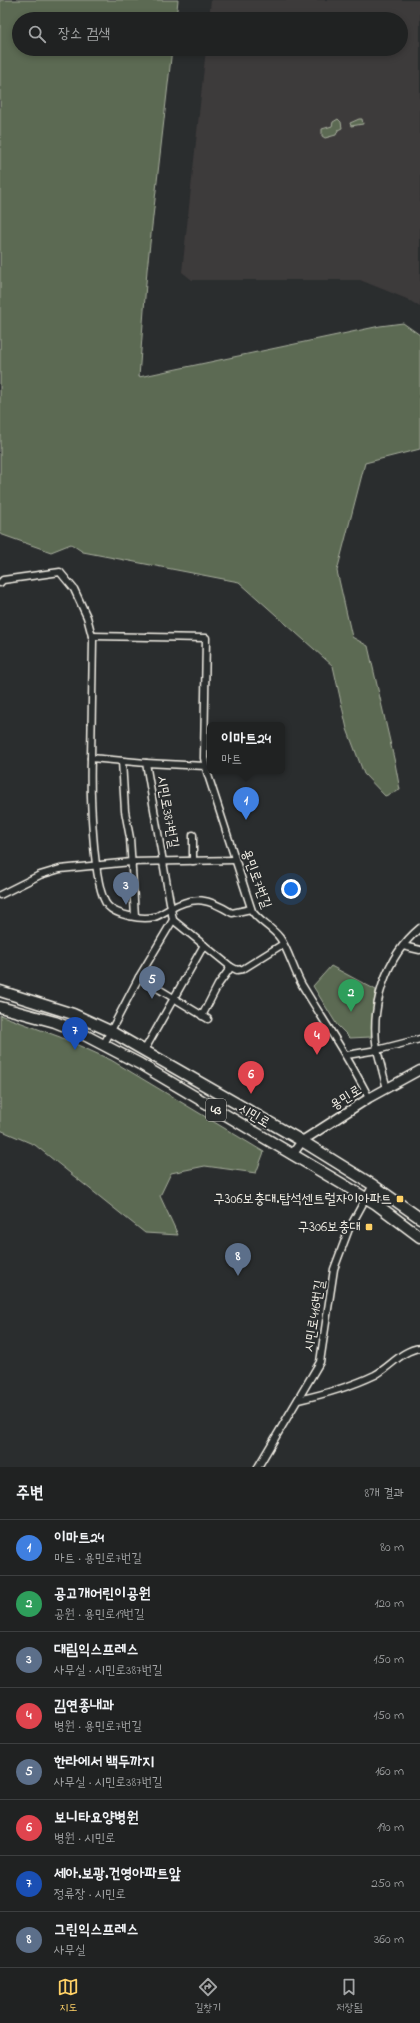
<!DOCTYPE html>
<html lang="ko">
<head>
<meta charset="utf-8">
<style>
	body { margin:0; font-family:"Indie Flower","Poor Story",sans-serif; background:#2d2f2f; color:#f1f3f6 }
	.you { position:absolute; left:291px; top:889px; width:14px; height:14px; margin:-10px; border:3px solid #fff; border-radius:50%; background:#1a73e8; box-shadow:0 0 0 6px #1a73e833 }
	.badge { display:grid; place-items:center; width:26px; height:26px; border-radius:50%; background:#ffd166; color:#fff; font-size:13px; font-weight:700 }
	.pin { position:absolute; translate:-50% -33px; filter:drop-shadow(0 1px 2px #0008) }
	.pin::after { content:''; position:absolute; top:21px; width:14px; height:12px; background:inherit; clip-path:polygon(0 0,100% 0,50% 100%) }
	.popup { position:absolute; left:207px; top:722px; width:78px; height:52px; box-sizing:border-box; display:grid; place-content:center; border-radius:6px; background:#202222; filter:drop-shadow(0 1px 3px #0005); font-size:13px; white-space:nowrap; color:#a2a4a5 }
	.popup b { font-size:15px; color:#f1f3f6 }
	.popup::after { content:''; position:absolute; left:50%; top:100%; margin-left:-8px; border:8px solid transparent; border-top-color:#202222 }
	.list { margin:0; padding:0; list-style:none }
	h2 { display:flex; justify-content:space-between; align-items:center; height:52px; margin:0; padding:0 16px; font-size:17px }
	h2 small { font-size:13px; font-weight:400; color:#a2a4a5 }
	.list li { display:grid; grid-template-columns:26px 1fr auto; gap:12px; align-items:center; box-sizing:border-box; height:56px; padding:0 16px; border-top:1px solid #3d3f40 }
	.list b { display:block; font-size:15px; white-space:nowrap }
	.list p { margin:0; font-size:13px; white-space:nowrap; color:#a2a4a5 }
	.list em { font-size:13px; font-style:normal; color:#a2a4a5 }
	.icon { flex:none; width:22px; height:22px; fill:none; stroke:currentColor; stroke-width:2; stroke-linecap:round; stroke-linejoin:round }
	.map { position:relative; flex:none; width:420px; height:1467px; overflow:hidden }
	.search { position:absolute; background:#202222; box-shadow:0 2px 6px #0003; left:12px; right:12px; top:12px; height:44px; display:flex; align-items:center; gap:10px; box-sizing:border-box; padding:0 14px; border-radius:22px; color:#a2a4a5; font-size:15px }
	.sheet { height:500px; background:#202222 }
	nav { display:flex; justify-content:space-around; align-items:center; box-sizing:border-box; height:56px; border-top:1px solid #3d3f40; background:#202222; font-size:11px; color:#a2a4a5 }
	nav a { display:grid; justify-items:center; gap:2px }
	nav .on { color:#ffd166 }
	.map>svg:first-child { display:block }
</style>
</head>
<body>
<div class="map">
<svg width="420" height="1467" viewBox="0 0 420 1467">
	<rect width="100%" height="100%" fill="#2a2d2e"/>
	<filter id="ink" filterUnits="userSpaceOnUse"><feTurbulence type="fractalNoise" baseFrequency=".025" numOctaves="2"/><feDisplacementMap in="SourceGraphic" scale="8" xChannelSelector="R" yChannelSelector="G"/><feConvolveMatrix kernelMatrix="1 2 1 2 8 2 1 2 1" color-interpolation-filters="sRGB"/></filter>
	<g filter="url(#ink)">
		<!-- built -->
		<polygon fill="#3e3a3b" points="211,0 420,0 420,307 407,299 360,280 192,280 182,272 206,49 401,49 401,19 209,19"/>
		<!-- green -->
		<g fill="#5c6b53" stroke="#a8ae9e">
			<polygon points="0,0 178,0 176,19 19,19 19,49 172,49 147,270 139,377 380,326 403,323 420,335 420,449 365,463 337,571 352,637 368,646 395,763 400,790 385,796 364,774 347,729 333,666 239,582 83,552 71,544 51,552 0,534"/>
			<polygon points="338,119 341,122 342,128 338,130 336,135 325,138 322,136 322,129 332,126 333,122"/>
			<polygon points="359,119 362,119 363,124 351,126 350,123"/>
			<polygon points="331,966 376,990 374,1002 371,1037 350,1038 337,1025 313,986"/>
			<polygon points="0,1015 60,1037 111,1060 264,1152 256,1173 205,1166 171,1173 160,1196 178,1235 145,1233 35,1145 0,1130"/>
		</g>
		<g fill="none" stroke-linecap="round" stroke-linejoin="round">
			<defs>
				<g id="minor">
					<polyline points="0,583 3,580 60,572 74,589 87,617 93,640 91,758 146,763 173,920 139,977 104,1044"/>
					<path d="M92,636L206,638L204,758L207,772L252,911C259,922 272,927 280,938C288,949 294,971 302,985C325,1023 349,1058 369,1098"/>
					<path d="M91,758C90,784 92,889 108,906C116,915 141,920 154,917C159,916 165,911 170,909C195,895 209,899 232,913L251,909"/>
					<polyline points="122,761 125,811 130,838 135,916"/>
					<polyline points="146,763 205,766"/>
					<polyline points="193,835 193,861"/>
					<polyline points="0,895 40,875 60,869 131,862 235,860"/>
					<polyline points="173,920 231,967"/>
					<path d="M420,928C385,957 370,1007 377,1050L420,1039"/>
					<polyline points="403,946 420,950"/>
					<polyline points="139,977 208,1019"/>
					<polyline points="202,1016 218,985 231,967 237,970 243,969 283,944"/>
					<polyline points="144,1051 204,945"/>
					<polyline points="347,1055 377,1050 387,1089"/>
					<path d="M298,1400C325,1394 350,1387 375,1375C390,1367 402,1350 420,1348"/>
					<polyline points="258,1467 320,1362 334,1269 349,1229 373,1185"/>
				</g>
				<polyline id="tertiary" points="292,1155 302,1141 369,1098 420,1070"/>
				<g id="primary">
					<polyline points="0,991 73,1014 110,1031 302,1141 373,1185 420,1218"/>
					<polyline points="0,1007 55,1022 75,1030 140,1064 376,1204 420,1237"/>
				</g>
			</defs>
			<!-- minor casing -->
			<use href="#minor" stroke="#f4f1e8" stroke-width="9"/>
			<!-- tertiary casing -->
			<use href="#tertiary" stroke="#f4f1e8" stroke-width="11"/>
			<!-- primary casing -->
			<use href="#primary" stroke="#f4f1e8" stroke-width="13"/>
			<!-- minor -->
			<use href="#minor" stroke="#2a2d2e" stroke-width="6"/>
			<!-- tertiary -->
			<use href="#tertiary" stroke="#2a2d2e" stroke-width="8"/>
			<!-- primary -->
			<use href="#primary" stroke="#2a2d2e" stroke-width="10"/>
		</g>
	</g>
	<!-- markers -->
	<g fill="#ffd166" stroke="#2a2d2e" stroke-width="1.5">
		<rect x="396" y="1195" width="8" height="8" rx="2"/>
		<rect x="365" y="1223" width="8" height="8" rx="2"/>
	</g>
	<g text-anchor="middle" dominant-baseline="central" stroke-width="4" stroke-linejoin="round" paint-order="stroke">
		<!-- shield labels -->
		<rect fill="#2a2d2e" stroke="#b7b6b0" stroke-width="1" x="206" y="1099" width="20" height="22" rx="3"/>
		<g font-size="13" font-weight="bold" fill="#f4f1e8">
			<text x="216" y="1110">43</text>
		</g>
		<!-- street labels -->
		<g font-size="14" fill="#f4f1e8" stroke="#2a2d2e">
			<text transform="translate(167 812) rotate(80)">시민로387번길</text>
			<text transform="translate(256 879) rotate(70)">용민로7번길</text>
			<text transform="translate(346 1098) rotate(-32)">용민로</text>
			<text transform="translate(254 1116) rotate(31)">시민로</text>
			<text transform="translate(315 1316) rotate(-81)">시민로416번길</text>
		</g>
		<!-- poi labels -->
		<g font-size="14" fill="#f4f1e8" stroke="#2a2d2e" text-anchor="end">
			<text x="392" y="1199">구306보충대.탑석센트럴자이아파트</text>
			<text x="361" y="1227">구306보충대</text>
		</g>
	</g>
</svg>
<div class="you"></div>
<div class="pin badge" style="left:246px;top:820px;background:#3f7fe0">1</div>
<div class="popup"><b>이마트24</b>마트</div>
<div class="pin badge" style="left:351px;top:1012px;background:#2e9e5b">2</div>
<div class="pin badge" style="left:126px;top:905px;background:#5c6f8a">3</div>
<div class="pin badge" style="left:317px;top:1055px;background:#e0444e">4</div>
<div class="pin badge" style="left:152px;top:999px;background:#5c6f8a">5</div>
<div class="pin badge" style="left:251px;top:1094px;background:#e0444e">6</div>
<div class="pin badge" style="left:75px;top:1050px;background:#1a4fb4">7</div>
<div class="pin badge" style="left:238px;top:1276px;background:#5c6f8a">8</div>
<div class="search"><svg class="icon" aria-label="search" viewBox="0 0 24 24"><circle cx="10" cy="10" r="6"/><path d="M15 15l6 6"/></svg>장소 검색</div>
</div>
<section class="sheet">
<h2>주변<small>8개 결과</small></h2>
<ul class="list">
<li><span class="badge" style="background:#3f7fe0">1</span><div><b>이마트24</b><p>마트 · 용민로7번길</p></div><em>80 m</em></li>
<li><span class="badge" style="background:#2e9e5b">2</span><div><b>공고개어린이공원</b><p>공원 · 용민로19번길</p></div><em>120 m</em></li>
<li><span class="badge" style="background:#5c6f8a">3</span><div><b>대림익스프레스</b><p>사무실 · 시민로387번길</p></div><em>150 m</em></li>
<li><span class="badge" style="background:#e0444e">4</span><div><b>김연종내과</b><p>병원 · 용민로7번길</p></div><em>150 m</em></li>
<li><span class="badge" style="background:#5c6f8a">5</span><div><b>한라에서 백두까지</b><p>사무실 · 시민로387번길</p></div><em>160 m</em></li>
<li><span class="badge" style="background:#e0444e">6</span><div><b>보니타요양병원</b><p>병원 · 시민로</p></div><em>190 m</em></li>
<li><span class="badge" style="background:#1a4fb4">7</span><div><b>세아.보광.건영아파트앞</b><p>정류장 · 시민로</p></div><em>250 m</em></li>
<li><span class="badge" style="background:#5c6f8a">8</span><div><b>그린익스프레스</b><p>사무실</p></div><em>360 m</em></li>
</ul>
</section>
<nav>
<a class="on"><svg class="icon" aria-label="map" viewBox="0 0 24 24"><path d="M3 6l6-2 6 2 6-2v14l-6 2-6-2-6 2zM9 4v14M15 6v14"/></svg>지도</a>
<a><svg class="icon" aria-label="directions" viewBox="0 0 24 24"><path d="M12 3l9 9-9 9-9-9zM9 14v-3h6M13 9l2 2-2 2"/></svg>길찾기</a>
<a><svg class="icon" aria-label="saved" viewBox="0 0 24 24"><path d="M7 4h10v16l-5-4-5 4z"/></svg>저장됨</a>
</nav>
</body>
</html>
